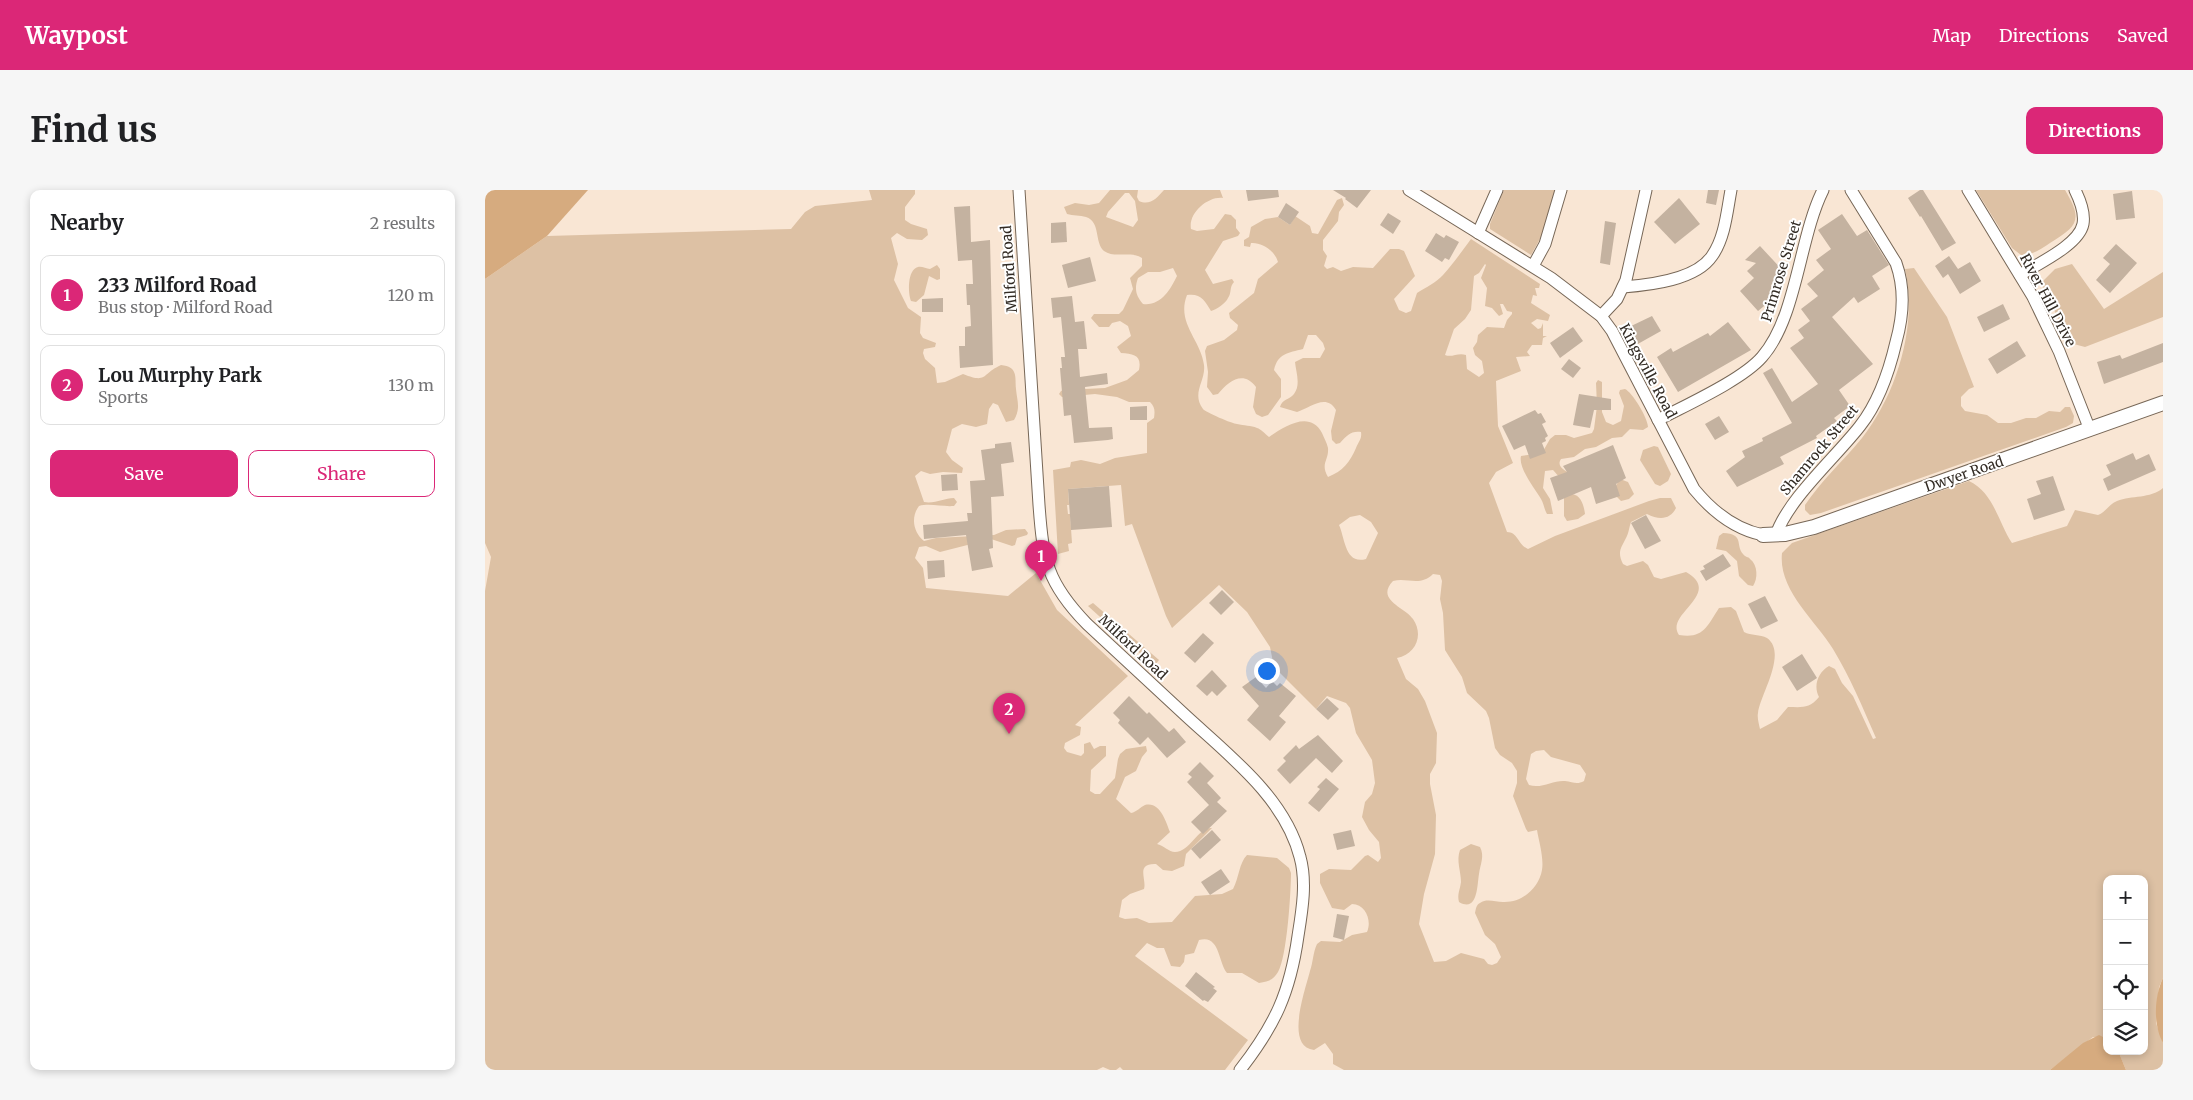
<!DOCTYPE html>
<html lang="en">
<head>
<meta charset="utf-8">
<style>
	body { margin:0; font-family:Merriweather,serif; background:#f6f6f6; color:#202124 }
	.controls { position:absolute; right:15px; bottom:15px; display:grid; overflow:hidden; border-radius:10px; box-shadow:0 2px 8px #0003 }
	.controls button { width:45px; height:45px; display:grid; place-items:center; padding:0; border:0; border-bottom:1px solid #e0e0e0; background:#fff; color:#202124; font:25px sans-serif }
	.you { position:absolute; left:781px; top:480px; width:18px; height:18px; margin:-12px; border:4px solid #fff; border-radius:50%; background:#1a73e8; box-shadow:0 0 0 8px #1a73e833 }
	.badge { display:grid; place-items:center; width:32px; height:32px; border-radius:50%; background:#db2777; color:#fff; font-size:16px; font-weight:700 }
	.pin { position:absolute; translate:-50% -41px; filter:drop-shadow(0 1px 2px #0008) }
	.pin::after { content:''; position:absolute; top:26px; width:18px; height:15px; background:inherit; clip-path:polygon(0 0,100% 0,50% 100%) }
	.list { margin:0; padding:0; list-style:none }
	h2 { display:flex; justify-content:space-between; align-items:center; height:65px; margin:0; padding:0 20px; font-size:21px }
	h2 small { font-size:16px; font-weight:400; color:#757577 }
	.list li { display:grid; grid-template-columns:32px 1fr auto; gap:15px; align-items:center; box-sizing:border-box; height:80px; margin:0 10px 10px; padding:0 10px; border:1px solid #e0e0e0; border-radius:10px }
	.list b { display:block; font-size:19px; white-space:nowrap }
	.list p { margin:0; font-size:16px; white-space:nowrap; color:#757577 }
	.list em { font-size:16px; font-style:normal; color:#757577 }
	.actions { display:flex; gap:10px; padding:15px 20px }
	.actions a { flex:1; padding:11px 0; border:1px solid #db2777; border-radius:10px; text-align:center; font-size:18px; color:#db2777 }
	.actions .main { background:#db2777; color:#fff }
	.icon { flex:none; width:28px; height:28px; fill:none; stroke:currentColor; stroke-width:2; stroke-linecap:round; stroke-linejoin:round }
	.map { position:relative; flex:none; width:1678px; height:880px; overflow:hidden; border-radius:10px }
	header { display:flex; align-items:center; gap:30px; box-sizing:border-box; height:70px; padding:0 25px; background:#db2777; color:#fff }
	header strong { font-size:24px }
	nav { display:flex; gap:28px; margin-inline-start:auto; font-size:18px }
	.intro { display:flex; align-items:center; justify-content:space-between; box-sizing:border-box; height:120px; padding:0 30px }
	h1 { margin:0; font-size:35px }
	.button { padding:12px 22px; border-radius:10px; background:#db2777; color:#fff; font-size:18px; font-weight:700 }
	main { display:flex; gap:30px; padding:0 30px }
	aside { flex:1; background:#fff; border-radius:10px; box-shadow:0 2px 8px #0003 }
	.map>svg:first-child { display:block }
</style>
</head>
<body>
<header>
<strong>Waypost</strong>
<nav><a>Map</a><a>Directions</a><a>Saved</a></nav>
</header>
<div class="intro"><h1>Find us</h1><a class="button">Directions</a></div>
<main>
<aside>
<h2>Nearby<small>2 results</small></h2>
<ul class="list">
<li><span class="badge">1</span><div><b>233 Milford Road</b><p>Bus stop · Milford Road</p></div><em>120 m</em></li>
<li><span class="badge">2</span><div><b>Lou Murphy Park</b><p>Sports</p></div><em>130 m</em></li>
</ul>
<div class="actions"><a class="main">Save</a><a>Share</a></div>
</aside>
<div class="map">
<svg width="1678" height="880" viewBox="0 0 1678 880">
	<rect width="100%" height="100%" fill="#f9e6d4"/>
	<!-- green -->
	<g fill="#ddc1a4" fill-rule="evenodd">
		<path d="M384,0H430V4L420,17V30L426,34L442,39L443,45L437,50L422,49L412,43L406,48L413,74L409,90L423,118L436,127L435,143L438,148L451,153L450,157L439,159L438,163L440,169L450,178L452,193L460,192L478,184C503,194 496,184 516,175C533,177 530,186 531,199C532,211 536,218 529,230L521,232L513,215L508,213L504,219L502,234L491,237L477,234L467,239L461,262L467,270L478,278L477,283L458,282L445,284L436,281L430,286L439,312C450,314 459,308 469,308L472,312L469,316C457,317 445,313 434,316C425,328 429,343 439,351L451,348L509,345L521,340L540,339L543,343L542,345L532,348L530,355L527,356L506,349L455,362L441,356L434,357L430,368L438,378L441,398L523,406L551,383L572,420L643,486L590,535L596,537L595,545L580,553L579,558L582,562L596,566L599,563V554L605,552L609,559L615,556H621V566L606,580L605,601L610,604H615L630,588L633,569L635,564L641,559L661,556L662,561L657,567L651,581L640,587L631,609L646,623C652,622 655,617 660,615C675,611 681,632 685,642L672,654C678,655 684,662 690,662C705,662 713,637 727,638L701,664L699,676L687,681L678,680L671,674C650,673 662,689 659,699L645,704L637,710L634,727L640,729L652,728L664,733L687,732L710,706L737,704L748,699C754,688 754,673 762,665L792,668L804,678L806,683C806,702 802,767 793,782C788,790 783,792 774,793L757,783H742C733,772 735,744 714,750L709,763L700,765L699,772L695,777L686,776L679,758H672L662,753L650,766L763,850L740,880H638L635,877L631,880H625L618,877L612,880H0V401L6,367L0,353V89L62,46L306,39L320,22L330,16L387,10Z"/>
		<path d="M625,0H653L652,7L654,11C665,16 672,8 679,0H735L738,8C723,6 703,23 706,39L712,41L729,39L740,24L746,25L751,30V38L755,43L753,46L738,51L720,80L728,94L747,89L749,92C744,97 747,103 743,108C741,113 731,120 726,121C720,111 716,103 702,105C691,133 716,150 719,175C721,191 706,203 718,219C720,222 748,234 752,234C759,236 766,235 772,238C776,239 780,244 784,247C800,236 825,220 837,243C839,248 842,253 843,258C844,271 835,273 843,287C858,281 865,272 871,258C874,251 877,249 876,242C865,241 863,245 855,253L851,254L847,250L846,241L851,220C841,203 825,218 812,222L795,217C797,209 804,210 809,204C816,195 811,182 810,172L818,168H835L840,159L838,153L831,145H823L818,159C803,163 793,163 789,180L796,189V207L783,225L777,227L771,224L768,217L771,197C758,180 744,191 733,204L728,205L722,197L723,182L720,161L722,156L739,150L752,140L753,135L745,128L744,123L769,103L773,89L793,72C790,61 777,52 766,53L765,57L759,56V50L764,47L766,37L780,29L793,27L805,35L810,26L825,36L827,43L833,44L852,10L857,8L859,15L854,22L853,31L838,50V60L842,66L839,76L842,79L848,77L856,81L868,77L888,78L905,59H914L919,61L930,86L909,109L914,120L921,123L926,121L932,103C940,98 952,92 958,85C968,74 977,61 986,49L1055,94L1054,98H1050L1052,106L1048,105L1046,113L1065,125L1063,131L1052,129L1046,133L1053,139L1056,138L1058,133V146H1062L1058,148L1057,155H1047L1042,162L1045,166L1031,167L1036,181L1011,191L1013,236L1028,273L1011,282L1004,293L1022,342C1033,342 1033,355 1043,359L1070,346L1164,311L1175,308H1186L1191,318C1185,330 1174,330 1162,324L1146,332C1144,337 1144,343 1141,348C1136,358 1132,362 1138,374L1142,376L1158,371L1163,375L1169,387L1176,389L1201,382C1239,404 1179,424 1194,445C1219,449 1222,436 1234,418L1246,417L1251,421L1259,442C1266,446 1275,444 1282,448C1303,463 1275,505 1273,523C1272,528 1274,534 1275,539L1292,530L1303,517C1317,517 1324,519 1334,507C1328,496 1333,482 1344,476L1350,479L1357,493L1368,506L1388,549L1391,548C1378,518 1365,487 1348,459C1330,430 1293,400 1297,363L1307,353L1484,291C1509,303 1513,332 1527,353L1582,336L1590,320L1613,325C1621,322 1624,314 1632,311C1647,305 1665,309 1678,298V788L1674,797L1671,833L1678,853V880H1641L1633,861H1659V689H1622V849L1608,847L1565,880H859L848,874V864L840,853L829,860C799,857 821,798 825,781C828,773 828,762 832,754L836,751L855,752L867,745L882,742C887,731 881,714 867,714L859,720L847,718L835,693V684L844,679L866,680L880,666L883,665L893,672L896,668L894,652L884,640L877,627L880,612L887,604L890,593L887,570L871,543L865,518L861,513L842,506L831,519L789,477L785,457L762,422L734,395L687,438L681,426L647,334L640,336L636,295L583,299L584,315H582L583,324H585L587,353L583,354L584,361L573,364L568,280L585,277L586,272L596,270L615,274L630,268L662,263V233L669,228C670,221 670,217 665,212H644L632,207L610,204L577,207L574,204L576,201L579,200L620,198L642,190L654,180C657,165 649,164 636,163L632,157L646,146L643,136L635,131L627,133L624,137H614L606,128L609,124H634L638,120L648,99L645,88L657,76V68C646,60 630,69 619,61C609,52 616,32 601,27C595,25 588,26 582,24L579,17L590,13L604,15L614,13ZM640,3H644L650,11L653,30L648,37L621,27L623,22ZM1000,74L1001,75L996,88L1002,98L1000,116L1007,118L1014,126L1018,124L1015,114H1018L1022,121L1027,122V124L1022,130L1019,138L1002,137L993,145L992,152L988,158L990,165L997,171L999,183L994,187L982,179L981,165C973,162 967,168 960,165L969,139L980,129L986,120L989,86L994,83ZM688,78L692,86C685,100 676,116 658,114C651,106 649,99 653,88L663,82H675ZM875,325L886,332L893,343L881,369C860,375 860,348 854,335L865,327ZM948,384L955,385L957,391L955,409L958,423L960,460L977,487L982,503L1001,521L1004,528L1010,558L1015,565L1027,573L1032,581V593L1028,606L1041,639L1043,642L1052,640C1054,652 1059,668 1057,680C1054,698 1037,713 1018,712C1010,712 1002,708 995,713C991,715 991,719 990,723L1000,745L1010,754L1016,767L1012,773L1007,775L1003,774L999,769L976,763L961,771L949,772L934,734L939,704L950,664L951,625L945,594V584L951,573L952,543L940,511L933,499L921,489L912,468C931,464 939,445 928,429C920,417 890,410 908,391C922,387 935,397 948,384ZM1059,560L1066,567L1095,575L1101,584L1099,591C1092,595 1088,592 1080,591C1068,590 1057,599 1044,595L1041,589L1046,564L1051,561Z"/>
		<polygon points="1019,0 1071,0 1056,47 1046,65 1005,39 1005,34"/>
		<path d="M1491,0H1580C1598,30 1593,36 1565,53C1556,59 1548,65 1536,65L1527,58Z"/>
		<polygon points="1587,74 1619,119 1678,82 1678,127 1600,157 1585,153 1556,93 1570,79"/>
		<path d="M452,75L455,79V89L452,90L444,86L439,105L431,112L426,111C423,103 422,80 433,77C437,76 441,79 445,79Z"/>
		<path d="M1429,78L1462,127L1489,197L1484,199L1476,207V216L1480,221L1502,225L1513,233H1526L1541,228H1551L1564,221L1575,222L1580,217H1585L1589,226L1588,233L1581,237L1336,323L1325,325L1320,320V315C1336,291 1359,270 1377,248C1412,204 1433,134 1420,79Z"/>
		<path d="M1113,190L1117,192V222L1121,232L1128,235L1136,231L1139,216L1134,203L1135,200L1140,199C1147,202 1163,228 1163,237L1158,240L1145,239L1137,247L1127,248L1111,257L1100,259L1089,267L1076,269C1071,277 1080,280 1085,284L1076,289L1068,280L1060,281L1058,298L1065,309L1068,324H1062C1059,319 1059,314 1056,309C1050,299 1033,278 1036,266L1057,263L1065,249L1070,245H1081L1089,248L1107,243L1109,239L1112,216L1111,193Z"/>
		<polygon points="1169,256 1173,257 1186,284 1183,291 1175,296 1170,294 1155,270 1158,260"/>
		<polygon points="1135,289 1143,292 1149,304 1144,309 1136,311 1131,306 1130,297"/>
		<path d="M1087,304C1096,305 1099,316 1100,324L1093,329L1082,331L1079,326V307Z"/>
		<path d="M1238,343C1260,344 1250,355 1258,364C1261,368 1263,366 1265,369C1273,375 1273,389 1268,396L1263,395L1254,386L1252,371L1241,361L1231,359L1234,346Z"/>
		<polygon points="608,413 674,470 669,476 603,416"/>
		<path d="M986,654L995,657C1000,666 995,675 994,684C992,695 993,723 974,712C972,704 975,700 976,692C976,681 971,671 975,660Z"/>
	</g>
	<!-- water -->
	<g fill="#d6ab7f">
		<polygon points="0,0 103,0 62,46 0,89"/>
		<path d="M1678,788V853C1668,835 1669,807 1678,788Z"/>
		<polygon points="1614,845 1622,849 1622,861 1634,863 1641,880 1565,880 1598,853"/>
	</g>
	<!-- building -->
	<g fill="#c4b2a0">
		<polygon points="761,0 793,0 794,7 763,11"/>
		<polygon points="848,0 886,0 872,18 860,9 861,8"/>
		<polygon points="1223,0 1234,0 1231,15 1221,13"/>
		<polygon points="1435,0 1438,0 1471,53 1457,61 1436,26 1435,27 1423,8"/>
		<polygon points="1647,1 1650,28 1631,30 1628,4"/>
		<polygon points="1194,8 1215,34 1190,54 1169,32"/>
		<polygon points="801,13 814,22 805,35 793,27"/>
		<polygon points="485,16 486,52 505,50 508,175 475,178 474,156 480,156 480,137 486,136 485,115 482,115 481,94 488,94 487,70 473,71 469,17"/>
		<polygon points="903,23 916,31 908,44 895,35"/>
		<polygon points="1357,24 1372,46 1382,40 1404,75 1387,86 1395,99 1373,113 1369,107 1347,127 1388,174 1354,200 1365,216 1349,228 1352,231 1331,246 1332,248 1295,267 1299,274 1252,297 1241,281 1260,267 1257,261 1278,251 1277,248 1307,233 1278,183 1287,178 1307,212 1333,194 1305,158 1319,148 1313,140 1325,131 1316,119 1333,106 1322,94 1339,80 1331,70 1346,59 1333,40"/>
		<polygon points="1120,31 1131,33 1125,75 1115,73"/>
		<polygon points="581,32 582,52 566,53 566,33"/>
		<polygon points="951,43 959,48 961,45 974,52 964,70 960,68 957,72 940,61"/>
		<polygon points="1631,54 1652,73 1625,103 1611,90 1625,74 1618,68"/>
		<polygon points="1275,56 1300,83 1286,95 1294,104 1273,121 1255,101 1269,88 1262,81 1271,73 1260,70"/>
		<polygon points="1464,66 1473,79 1485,72 1496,91 1475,104 1463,84 1458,88 1450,76"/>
		<polygon points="605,67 611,91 583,98 577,75"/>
		<polygon points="587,106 590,132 599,131 602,159 593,159 595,187 622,183 623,194 600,197 604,238 627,237 628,249 623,250 589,253 586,225 579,226 575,178 577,178 576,167 580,167 576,127 568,128 566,108"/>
		<polygon points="458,108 458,122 437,122 437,109"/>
		<polygon points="1518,114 1525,129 1499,142 1492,127"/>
		<polygon points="1167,126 1176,141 1151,155 1142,138"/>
		<polygon points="1243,132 1266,160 1193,202 1172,167 1186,158 1188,162 1223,143 1225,146"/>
		<polygon points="1088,137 1098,151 1075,168 1065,153"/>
		<polygon points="1532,151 1541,166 1512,184 1503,169"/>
		<polygon points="1678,153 1678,172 1619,194 1612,172 1635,165 1637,169"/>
		<polygon points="1084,169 1096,178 1088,188 1076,179"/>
		<polygon points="1094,204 1126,209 1126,220 1109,220 1105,238 1088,235"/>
		<polygon points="662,216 662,230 645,230 645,217"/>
		<polygon points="1050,220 1053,224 1056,223 1061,232 1057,234 1063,246 1060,248 1061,251 1057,253 1061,263 1045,269 1040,255 1029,260 1017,236"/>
		<polygon points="1234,226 1244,242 1230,250 1220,234"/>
		<polygon points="526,252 529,272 516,274 519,306 506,307 508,358 504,359 508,377 487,381 481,345 439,349 438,335 483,331 482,323 487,323 485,291 500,290 496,260 510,258 510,254"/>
		<polygon points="1128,255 1141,288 1131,294 1135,306 1111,314 1106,297 1073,311 1065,288 1082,282 1078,276"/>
		<polygon points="1648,263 1651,270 1664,264 1671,280 1623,301 1618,289 1626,285 1621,275"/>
		<polygon points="472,284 473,300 457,301 456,285"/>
		<polygon points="1568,286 1580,320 1549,330 1542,309 1556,304 1551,291"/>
		<polygon points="624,296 627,337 586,340 583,299"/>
		<polygon points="1161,325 1176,351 1160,359 1146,333"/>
		<polygon points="1238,364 1246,376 1221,391 1215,381 1220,379 1218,376"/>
		<polygon points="459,370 460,387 443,389 442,371"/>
		<polygon points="737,400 749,412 736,425 724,413"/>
		<polygon points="1280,406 1293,431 1276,439 1263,414"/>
		<polygon points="718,443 729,453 710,473 699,463"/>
		<polygon points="1317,464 1332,488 1312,501 1297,477"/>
		<polygon points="727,480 742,496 732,506 727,501 722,506 711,496"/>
		<polygon points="771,487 781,498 787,491 792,496 795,493 811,506 794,526 801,532 785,551 762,530 774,516 757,497"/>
		<polygon points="644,506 662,524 664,522 684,542 689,538 701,552 682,568 663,547 655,555 633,533 635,530 628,523"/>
		<polygon points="842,508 854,519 843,530 831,519"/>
		<polygon points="833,545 858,571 847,583 831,568 805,594 792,580 801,571 798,568 811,555 814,559"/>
		<polygon points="715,572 729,586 722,593 736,608 732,612 742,621 718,644 706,632 724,615 702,592 707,587 703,584"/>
		<polygon points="841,588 854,599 834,622 823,613 835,599 832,597"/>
		<polygon points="727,640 736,650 715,669 706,659"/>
		<polygon points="866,640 870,656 852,660 848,644"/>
		<polygon points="736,679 745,692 725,705 716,692"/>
		<polygon points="852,724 864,726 859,750 848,747"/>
		<polygon points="711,782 730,797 728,798 732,801 723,812 719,810 718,811 700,796"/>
	</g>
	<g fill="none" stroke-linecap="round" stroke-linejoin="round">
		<defs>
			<g id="minor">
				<path d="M534,0L554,315C558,370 562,393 602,434C634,464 667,494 699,524C742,564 800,607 815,667C822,692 817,721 813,746C805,803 790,835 755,880"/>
				<path d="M924,0L1066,88L1116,126L1127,141L1209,299C1227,321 1249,339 1278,345"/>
				<polyline points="1483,0 1548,107 1574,161 1605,240"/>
				<polyline points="993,43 1012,0"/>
				<polyline points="1048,76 1060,54 1076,0"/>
				<path d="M1535,85C1552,74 1594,55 1598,34C1600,23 1595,10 1590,0"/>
				<path d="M1138,97C1165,95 1211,90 1227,66C1240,48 1242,21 1246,0"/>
				<polyline points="1116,126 1132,109 1141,90 1161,0"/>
				<path d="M1173,230C1201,215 1257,190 1277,167C1312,127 1314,48 1338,0"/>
				<path d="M1291,345C1303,309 1351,267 1375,236C1394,212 1404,182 1411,152C1418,127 1420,98 1411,73L1366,0"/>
			</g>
			<polyline id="tertiary" points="1278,345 1300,344 1329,337 1678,213"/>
		</defs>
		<!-- minor casing -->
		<use href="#minor" stroke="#776757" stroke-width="13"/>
		<!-- tertiary casing -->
		<use href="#tertiary" stroke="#776757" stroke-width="16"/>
		<!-- minor -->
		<use href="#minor" stroke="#fff" stroke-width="11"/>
		<!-- tertiary -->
		<use href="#tertiary" stroke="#fff" stroke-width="14"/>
	</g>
	<g text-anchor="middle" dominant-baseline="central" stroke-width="4" stroke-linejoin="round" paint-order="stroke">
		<!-- street labels -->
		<g font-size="14" fill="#322b24" stroke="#fff">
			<text transform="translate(524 79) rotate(-94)">Milford Road</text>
			<text transform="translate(1296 81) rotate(-73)">Primrose Street</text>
			<text transform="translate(1563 110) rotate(62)">River Hill Drive</text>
			<text transform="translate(1163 181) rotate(62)">Kingsville Road</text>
			<text transform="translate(1334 260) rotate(-50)">Shamrock Street</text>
			<text transform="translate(1479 284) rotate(-19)">Dwyer Road</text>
			<text transform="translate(648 457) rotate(43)">Milford Road</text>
		</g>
	</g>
</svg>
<div class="controls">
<button>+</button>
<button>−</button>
<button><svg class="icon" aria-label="locate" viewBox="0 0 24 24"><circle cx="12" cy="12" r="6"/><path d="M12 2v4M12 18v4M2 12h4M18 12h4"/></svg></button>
<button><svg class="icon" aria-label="layers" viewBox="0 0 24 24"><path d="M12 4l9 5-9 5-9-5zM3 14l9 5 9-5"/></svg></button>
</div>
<div class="you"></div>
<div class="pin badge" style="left:556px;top:391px">1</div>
<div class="pin badge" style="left:524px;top:544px">2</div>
</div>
</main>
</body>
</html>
